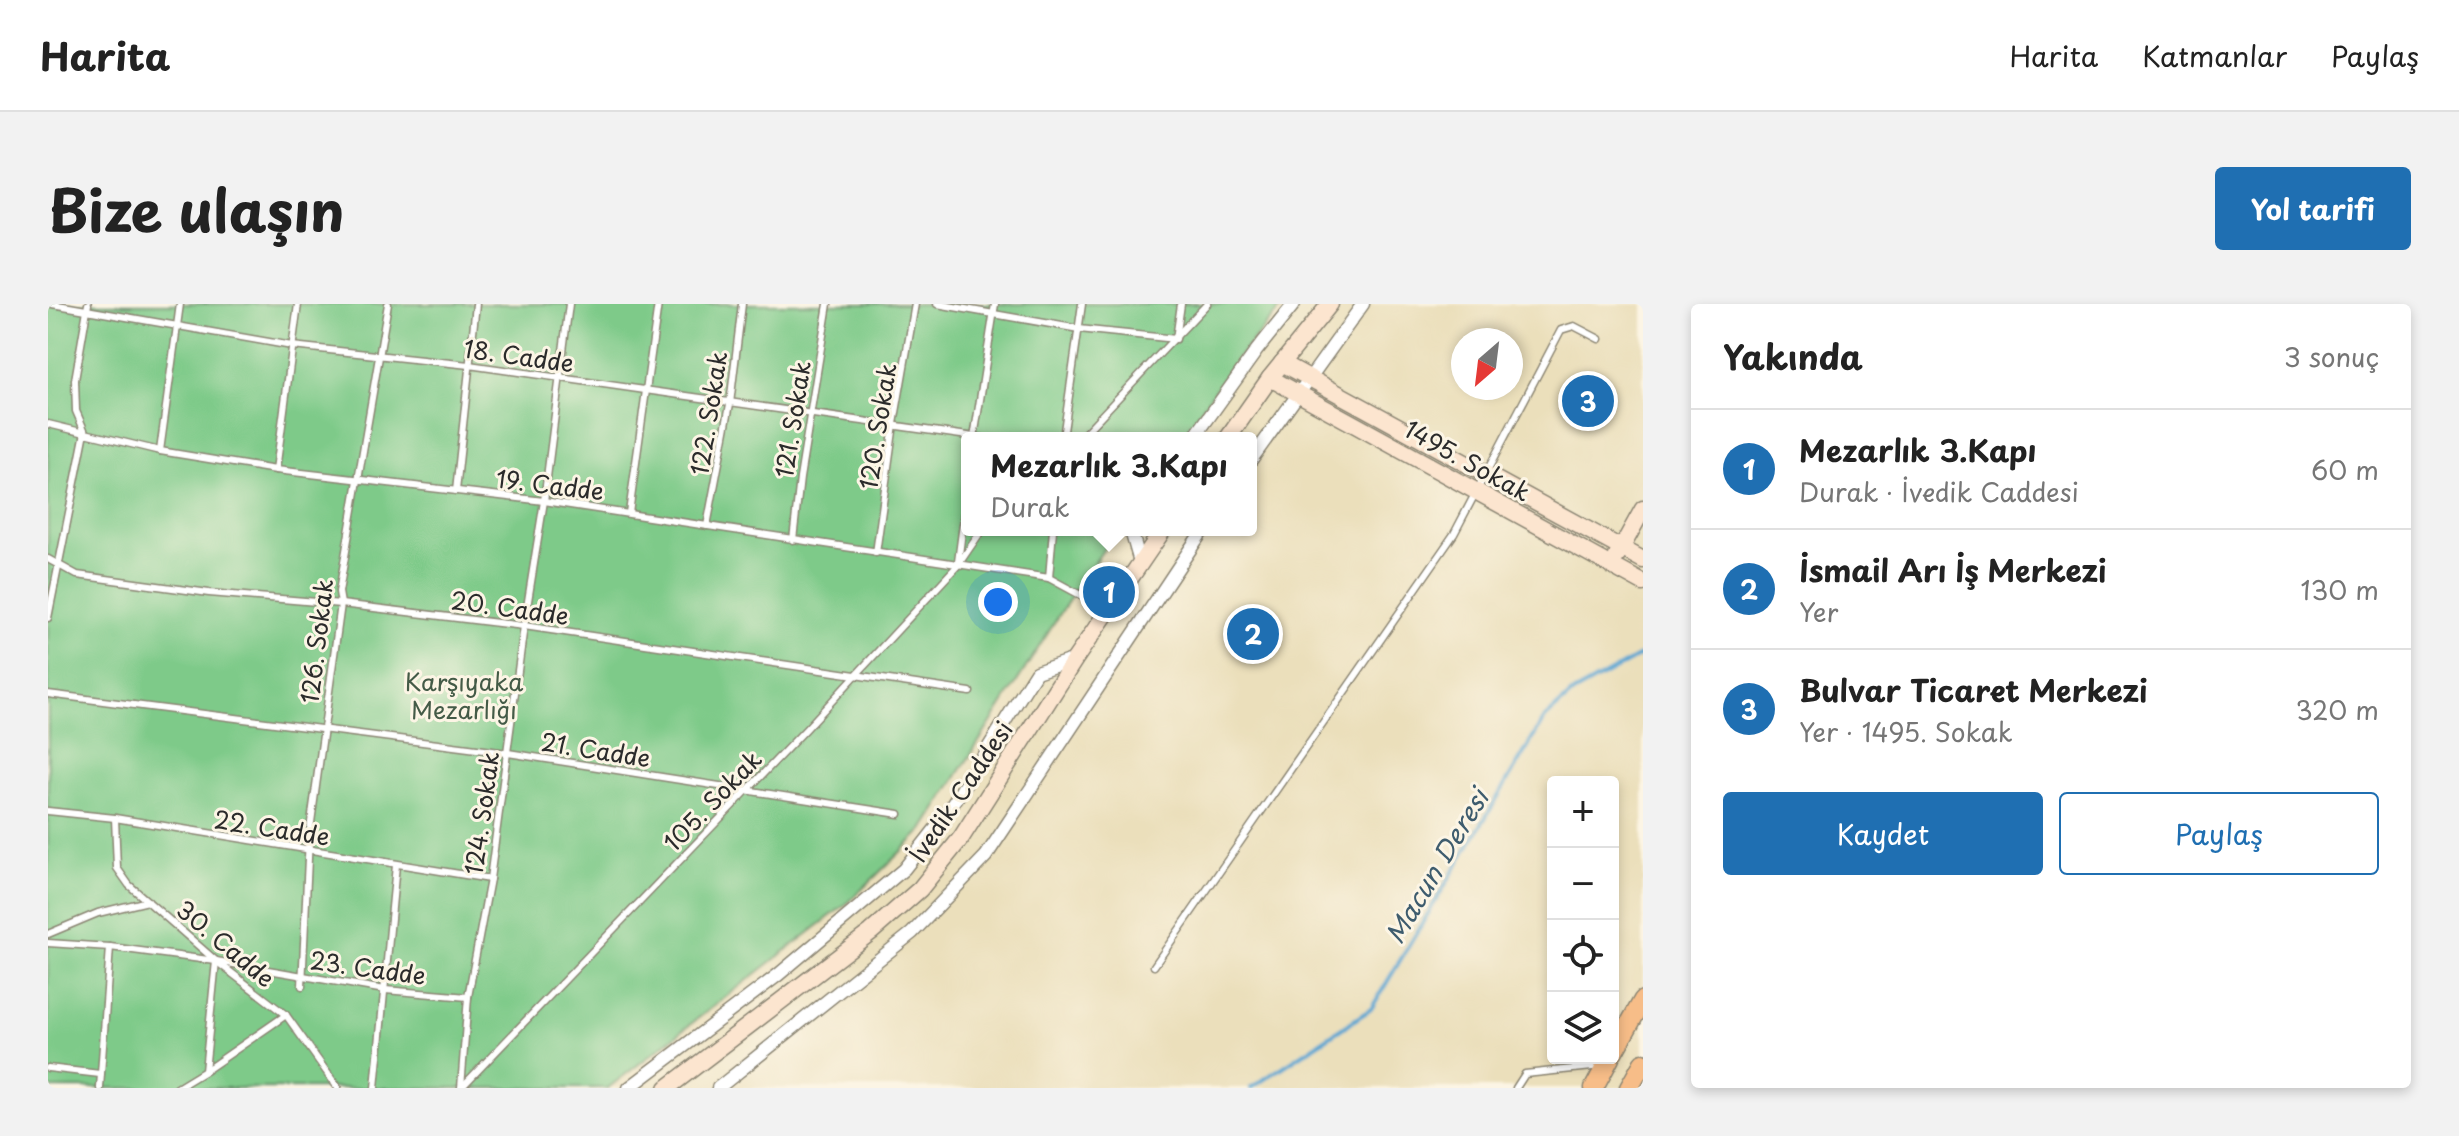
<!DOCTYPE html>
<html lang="tr">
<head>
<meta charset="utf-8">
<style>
	body { margin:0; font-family:"Playpen Sans",sans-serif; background:#f2f2f2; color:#222 }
	.controls { position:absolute; right:24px; bottom:24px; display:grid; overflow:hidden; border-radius:8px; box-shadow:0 4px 12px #0003 }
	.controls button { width:72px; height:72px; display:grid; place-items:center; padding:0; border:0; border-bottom:2px solid #e0e0e0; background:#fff; color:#222; font:40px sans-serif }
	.compass { position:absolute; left:1403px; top:24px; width:72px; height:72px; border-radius:50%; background:#fff; box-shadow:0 4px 12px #0003; rotate:208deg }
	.you { position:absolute; left:950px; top:298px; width:28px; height:28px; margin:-20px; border:6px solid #fff; border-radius:50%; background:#1a73e8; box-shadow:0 0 0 12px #1a73e833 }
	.badge { display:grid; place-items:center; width:52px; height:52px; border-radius:50%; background:#1f6fb2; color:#fff; font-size:26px; font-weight:700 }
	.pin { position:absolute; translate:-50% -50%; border:4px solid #fff; box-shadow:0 2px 8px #0006 }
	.popup { position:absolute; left:913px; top:128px; width:296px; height:104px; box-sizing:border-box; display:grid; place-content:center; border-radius:8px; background:#fff; filter:drop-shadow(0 2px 6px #0005); font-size:26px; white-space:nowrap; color:#767676 }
	.popup b { font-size:30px; color:#222 }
	.popup::after { content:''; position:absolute; left:50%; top:100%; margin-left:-16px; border:16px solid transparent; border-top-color:#fff }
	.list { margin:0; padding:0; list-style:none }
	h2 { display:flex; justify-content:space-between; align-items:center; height:104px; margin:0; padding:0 32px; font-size:34px }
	h2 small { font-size:26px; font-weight:400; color:#767676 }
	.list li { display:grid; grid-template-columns:52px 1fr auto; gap:24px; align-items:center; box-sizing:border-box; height:120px; padding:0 32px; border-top:2px solid #e0e0e0 }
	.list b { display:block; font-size:30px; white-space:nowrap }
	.list p { margin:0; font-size:26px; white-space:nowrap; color:#767676 }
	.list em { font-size:26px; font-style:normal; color:#767676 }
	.actions { display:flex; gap:16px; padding:24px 32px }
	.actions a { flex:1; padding:18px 0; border:2px solid #1f6fb2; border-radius:8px; text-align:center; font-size:28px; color:#1f6fb2 }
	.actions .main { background:#1f6fb2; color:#fff }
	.icon { flex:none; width:44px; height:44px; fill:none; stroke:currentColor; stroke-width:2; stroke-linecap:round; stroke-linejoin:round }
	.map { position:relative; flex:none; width:1595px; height:784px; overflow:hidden; border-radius:8px }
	header { display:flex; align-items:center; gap:48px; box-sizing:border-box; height:112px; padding:0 40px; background:#fff; border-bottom:2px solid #e0e0e0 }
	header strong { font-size:38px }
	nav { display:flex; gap:44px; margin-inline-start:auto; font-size:28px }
	.intro { display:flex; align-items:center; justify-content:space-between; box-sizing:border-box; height:192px; padding:0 48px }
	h1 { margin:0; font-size:56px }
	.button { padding:20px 36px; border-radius:8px; background:#1f6fb2; color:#fff; font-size:28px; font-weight:700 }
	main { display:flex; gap:48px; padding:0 48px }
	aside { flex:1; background:#fff; border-radius:8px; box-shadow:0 4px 12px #0003 }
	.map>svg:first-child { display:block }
</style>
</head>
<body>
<header>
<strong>Harita</strong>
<nav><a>Harita</a><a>Katmanlar</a><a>Paylaş</a></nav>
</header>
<div class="intro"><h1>Bize ulaşın</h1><a class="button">Yol tarifi</a></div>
<main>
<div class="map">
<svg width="1595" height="784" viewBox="0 0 1595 784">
	<rect width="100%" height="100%" fill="#fcf5e5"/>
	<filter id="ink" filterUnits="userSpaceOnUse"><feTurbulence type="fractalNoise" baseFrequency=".0125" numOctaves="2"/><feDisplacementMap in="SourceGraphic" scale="16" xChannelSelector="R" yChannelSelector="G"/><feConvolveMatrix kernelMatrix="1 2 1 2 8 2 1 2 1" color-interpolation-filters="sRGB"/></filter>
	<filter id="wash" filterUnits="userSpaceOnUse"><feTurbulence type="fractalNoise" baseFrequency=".006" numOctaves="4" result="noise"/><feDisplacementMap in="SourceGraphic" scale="32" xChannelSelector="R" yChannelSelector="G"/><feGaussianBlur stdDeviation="1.8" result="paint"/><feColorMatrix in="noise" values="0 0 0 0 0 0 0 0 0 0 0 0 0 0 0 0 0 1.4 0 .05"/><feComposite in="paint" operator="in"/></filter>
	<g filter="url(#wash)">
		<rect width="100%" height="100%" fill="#ebdfbb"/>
		<!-- green -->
		<polygon fill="#7eca89" stroke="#547a5a" stroke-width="2" points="0,0 1236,0 1183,62 1133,134 919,134 919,226 1069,226 1024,291 875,526 802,597 560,784 0,784"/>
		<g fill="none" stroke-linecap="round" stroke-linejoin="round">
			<!-- stream -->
			<polyline stroke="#5aa5d2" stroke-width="4" points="1203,784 1323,705 1497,414 1525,389 1595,350"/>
		</g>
	</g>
	<g filter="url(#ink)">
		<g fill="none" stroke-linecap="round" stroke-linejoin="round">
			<defs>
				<g id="lane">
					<polyline points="4,0 244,42 421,61 934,134"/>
					<polyline points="889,0 1031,25 1128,35 1133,0"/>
					<polyline points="0,120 112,147 228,166 496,197 1001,274 1060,306"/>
					<polyline points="926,134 947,0"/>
					<polyline points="1015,134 1034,0"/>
					<polyline points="1032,134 1159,0"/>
					<polyline points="112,147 132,0"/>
					<polyline points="228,166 250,0"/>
					<polyline points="408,187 428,0"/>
					<polyline points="581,209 610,0"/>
					<polyline points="659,222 682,100 694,0"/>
					<polyline points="745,236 752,174 780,0"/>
					<polyline points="828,249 846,120 867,0"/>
					<polyline points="0,255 29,271 161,289 293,300 476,322 922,388"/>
					<polyline points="910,258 919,189"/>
					<polyline points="1001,274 1005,226"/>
					<polyline points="0,314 37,128 28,107 27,76 40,0"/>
					<polyline points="0,390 460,449 851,510"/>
					<polyline points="0,507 67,514 442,575"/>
					<polyline points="67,514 69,564 81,581 168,657 238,711 290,784"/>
					<polyline points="0,630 50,609 100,597"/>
					<polyline points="0,639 62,643 168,657 337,686 420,693"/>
					<polyline points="1106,662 1406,230 1513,26 1526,22 1551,35"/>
					<polyline points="254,682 261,533 293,300 291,288 340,0"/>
					<polyline points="0,764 52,770"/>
					<polyline points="157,767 168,657"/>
					<polyline points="52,784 62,643"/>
					<polyline points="129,784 157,767 238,711"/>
					<polyline points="327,784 348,561"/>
					<polyline points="413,784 420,693 442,575 476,322 496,197 521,0"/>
					<polyline points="413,784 758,425 910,261 934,226"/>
					<polyline points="1468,784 1477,770 1554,762"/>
				</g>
				<g id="street">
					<polyline points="1146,134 1209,46 1246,0"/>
					<polyline points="1203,156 1315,0"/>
					<polyline points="1087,226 1084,230 1092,258"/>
					<polyline points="581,784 730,671 856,565 896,514 988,368 1027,355"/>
					<polyline points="670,784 864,629 938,552 1155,226"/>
				</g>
				<g id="secondary">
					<polyline points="1234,59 1595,256"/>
					<polyline points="1222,74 1595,279"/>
					<polyline points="1180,134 1222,74 1282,0"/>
					<polyline points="1569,252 1595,205"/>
					<polyline points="619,784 823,628 872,585 913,534 1027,355 1115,226"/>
				</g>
				<g id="primary">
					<polyline points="1565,749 1595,696"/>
					<polyline points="1546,784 1562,754"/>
					<polyline points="1581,784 1595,759"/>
				</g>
			</defs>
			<!-- lane casing -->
			<use href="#lane" stroke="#8b8573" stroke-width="9"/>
			<!-- street casing -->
			<use href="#street" stroke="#8b8573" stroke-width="15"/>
			<!-- secondary casing -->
			<use href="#secondary" stroke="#8b8573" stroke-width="19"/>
			<!-- primary casing -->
			<use href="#primary" stroke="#8b8573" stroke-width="21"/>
			<!-- lane -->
			<use href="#lane" stroke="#fff" stroke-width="6"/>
			<!-- street -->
			<use href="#street" stroke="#fff" stroke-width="12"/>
			<!-- secondary -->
			<use href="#secondary" stroke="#fce5cf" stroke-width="16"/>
			<!-- primary -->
			<use href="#primary" stroke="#f7bd88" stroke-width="18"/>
		</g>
	</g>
	<g text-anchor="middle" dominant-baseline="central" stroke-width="6" stroke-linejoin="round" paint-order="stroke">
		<!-- street labels -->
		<g font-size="24" fill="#2b2b2b" stroke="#fcf5e5">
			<text transform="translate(471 51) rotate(8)">18. Cadde</text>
			<text transform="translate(660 109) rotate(-81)">122. Sokak</text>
			<text transform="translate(744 115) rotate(-81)">121. Sokak</text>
			<text transform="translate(829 122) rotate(-81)">120. Sokak</text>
			<text transform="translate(1420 156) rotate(29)">1495. Sokak</text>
			<text transform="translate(502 180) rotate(7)">19. Cadde</text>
			<text transform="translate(462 303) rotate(8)">20. Cadde</text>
			<text transform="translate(268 337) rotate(-83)">126. Sokak</text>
			<text transform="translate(548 445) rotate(9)">21. Cadde</text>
			<text transform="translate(912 487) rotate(-56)">İvedik Caddesi</text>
			<text transform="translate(664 496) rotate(-46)">105. Sokak</text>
			<text transform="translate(433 509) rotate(-82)">124. Sokak</text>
			<text transform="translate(224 523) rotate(9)">22. Cadde</text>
			<text transform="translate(178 639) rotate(40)">30. Cadde</text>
			<text transform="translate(320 663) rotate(8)">23. Cadde</text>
		</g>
		<!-- park labels -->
		<g font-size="24" fill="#445b47" stroke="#fcf5e5">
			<text x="416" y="377">Karşıyaka<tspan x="416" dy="28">Mezarlığı</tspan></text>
		</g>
		<!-- water labels -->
		<g font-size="26" font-style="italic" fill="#3e5c6e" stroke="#fcf5e5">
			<text transform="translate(1388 562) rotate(-59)">Macun Deresi</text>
		</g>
	</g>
</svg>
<div class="controls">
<button>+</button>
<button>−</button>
<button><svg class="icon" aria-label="locate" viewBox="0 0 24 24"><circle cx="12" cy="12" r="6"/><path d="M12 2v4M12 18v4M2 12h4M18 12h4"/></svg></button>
<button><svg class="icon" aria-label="layers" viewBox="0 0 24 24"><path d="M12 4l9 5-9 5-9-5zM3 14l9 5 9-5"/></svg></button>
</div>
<svg class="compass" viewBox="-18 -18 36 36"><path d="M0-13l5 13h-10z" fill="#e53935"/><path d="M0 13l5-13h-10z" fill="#767676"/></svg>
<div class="you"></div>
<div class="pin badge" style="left:1061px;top:288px">1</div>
<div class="popup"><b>Mezarlık 3.Kapı</b>Durak</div>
<div class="pin badge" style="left:1205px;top:330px">2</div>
<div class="pin badge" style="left:1540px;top:97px">3</div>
</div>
<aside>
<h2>Yakında<small>3 sonuç</small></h2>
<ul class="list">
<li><span class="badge">1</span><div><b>Mezarlık 3.Kapı</b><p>Durak · İvedik Caddesi</p></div><em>60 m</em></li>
<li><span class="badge">2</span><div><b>İsmail Arı İş Merkezi</b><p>Yer</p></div><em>130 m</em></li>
<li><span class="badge">3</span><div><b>Bulvar Ticaret Merkezi</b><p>Yer · 1495. Sokak</p></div><em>320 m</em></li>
</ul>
<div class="actions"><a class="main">Kaydet</a><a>Paylaş</a></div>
</aside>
</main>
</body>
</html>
